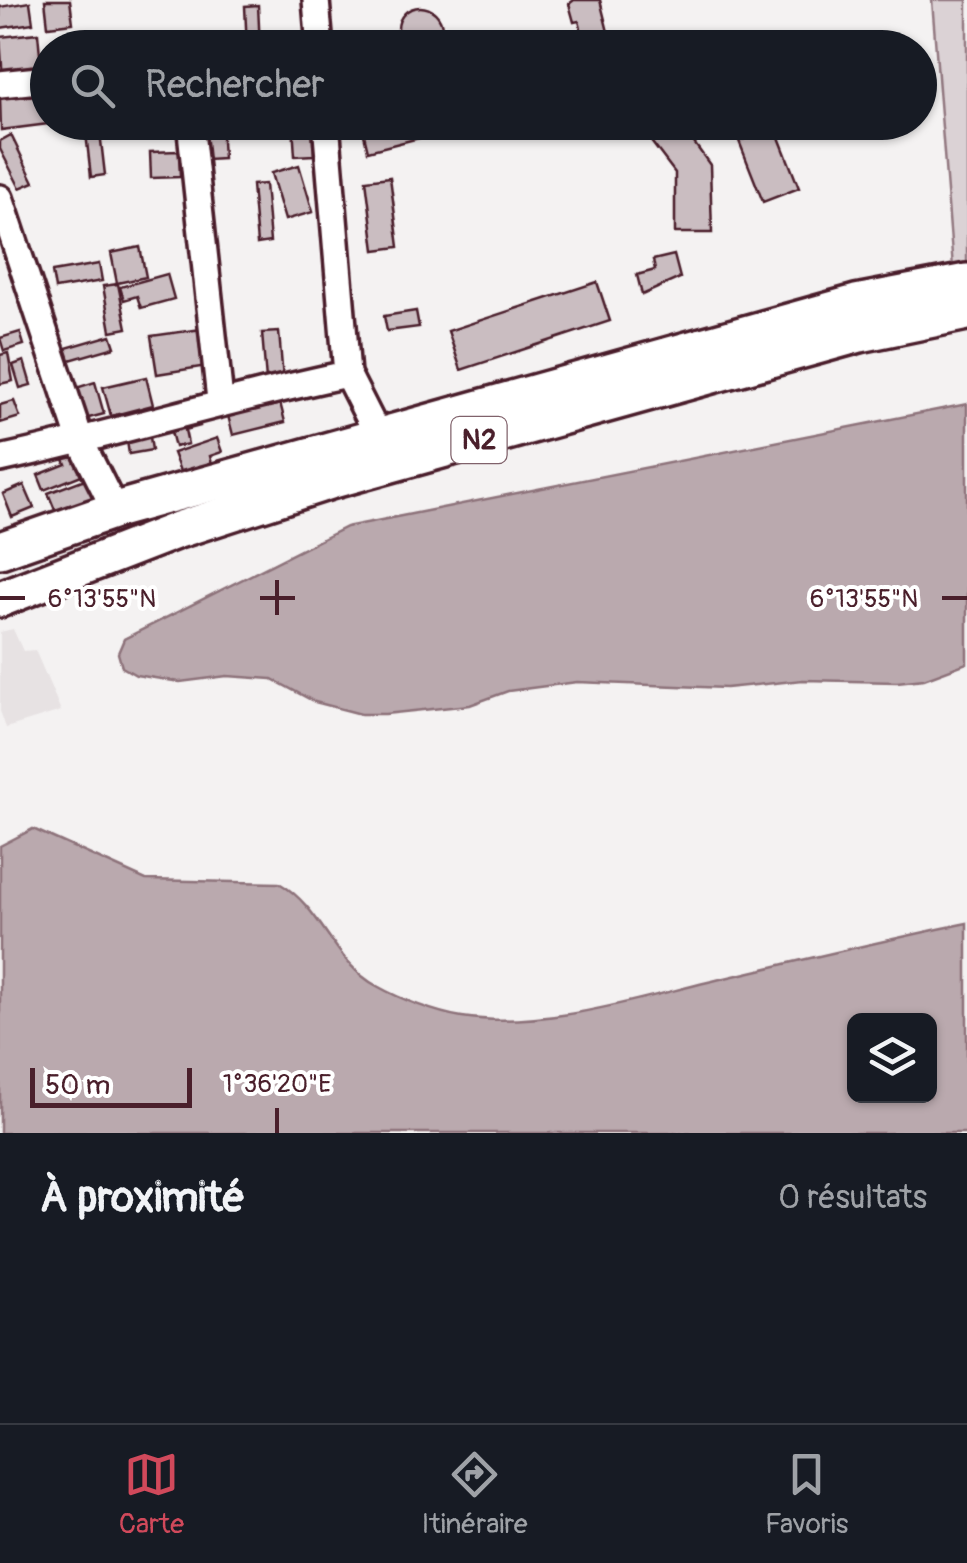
<!DOCTYPE html>
<html lang="fr">
<head>
<meta charset="utf-8">
<style>
	body { margin:0; font-family:Pangolin,sans-serif; background:#20242c; color:#f1f3f6 }
	.controls { position:absolute; right:30px; bottom:30px; display:grid; overflow:hidden; border-radius:15px; box-shadow:0 2px 8px #0004 }
	.controls button { width:90px; height:90px; display:grid; place-items:center; padding:0; border:0; border-bottom:2px solid #363941; background:#171b24; color:#f1f3f6; font:50px sans-serif }
	.scale { position:absolute; left:30px; bottom:25px; width:162px; box-sizing:border-box; padding-left:10px; border:5px solid #4a1f2b; border-top:0; font-size:28px; line-height:35px; white-space:nowrap; color:#4a1f2b; -webkit-text-stroke:8px #fff; paint-order:stroke }
	.list { margin:0; padding:0; list-style:none }
	h2 { display:flex; justify-content:space-between; align-items:center; height:130px; margin:0; padding:0 40px; font-size:42px }
	h2 small { font-size:32px; font-weight:400; color:#9ea1a6 }
	.icon { flex:none; width:55px; height:55px; fill:none; stroke:currentColor; stroke-width:2; stroke-linecap:round; stroke-linejoin:round }
	.map { position:relative; flex:none; width:967px; height:1133px; overflow:hidden }
	.search { position:absolute; background:#171b24; box-shadow:0 2px 8px #0004; left:30px; right:30px; top:30px; height:110px; display:flex; align-items:center; gap:25px; box-sizing:border-box; padding:0 35px; border-radius:55px; color:#9ea1a6; font-size:38px }
	.sheet { height:290px; background:#171b24 }
	nav { display:flex; justify-content:space-around; align-items:center; box-sizing:border-box; height:140px; border-top:2px solid #363941; background:#171b24; font-size:28px; color:#9ea1a6 }
	nav a { display:grid; justify-items:center; gap:5px }
	nav .on { color:#d1495b }
	.map>svg:first-child { display:block }
</style>
</head>
<body>
<div class="map">
<svg width="967" height="1133" viewBox="0 0 967 1133">
	<rect width="100%" height="100%" fill="#f4f2f2"/>
	<filter id="ink" filterUnits="userSpaceOnUse"><feTurbulence type="fractalNoise" baseFrequency=".01" numOctaves="2"/><feDisplacementMap in="SourceGraphic" scale="20" xChannelSelector="R" yChannelSelector="G"/><feConvolveMatrix kernelMatrix="1 2 1 2 8 2 1 2 1" color-interpolation-filters="sRGB"/></filter>
	<g filter="url(#ink)">
		<!-- built -->
		<polygon fill="#e7e2e3" points="13,629 23,651 35,650 61,711 6,728 0,711 0,632"/>
		<!-- green -->
		<polygon fill="#dbd2d5" stroke="#927880" stroke-width="2.5" points="932,0 967,0 967,266 953,268"/>
		<!-- water -->
		<g fill="#baa9ae" stroke="#8d727a" stroke-width="2.5" fill-rule="evenodd">
			<polygon points="967,404 967,663 924,679 897,682 803,680 726,688 577,682 508,691 470,705 385,714 361,714 315,702 272,679 227,676 180,682 136,675 122,667 118,653 124,639 346,527"/>
			<path d="M33,829L146,880L279,883C323,908 333,963 377,986C400,999 436,1013 462,1017C543,1029 630,1001 708,982C794,962 880,941 967,923V1133H0V846ZM854,1021H930V1096H854Z"/>
		</g>
		<!-- building -->
		<g fill="#cabdc1" stroke="#4a1f2b" stroke-width="2.5">
			<polygon points="45,0 70,0 73,23 48,26"/>
			<polygon points="574,0 600,0 612,48 586,48 579,21 574,22 569,4"/>
			<polygon points="30,2 33,23 0,28 0,7"/>
			<polygon points="258,5 260,48 247,48 245,6"/>
			<circle cx="420" cy="29" r="22"/>
			<polygon points="38,33 42,76 3,80 0,37"/>
			<polygon points="543,36 545,48 494,48"/>
			<polygon points="48,90 48,122 64,122 1,130 0,96"/>
			<polygon points="204,122 221,122 223,159 207,160"/>
			<polygon points="361,122 482,122 368,151"/>
			<polygon points="644,122 679,122 710,165 712,233 675,233 675,173 640,127"/>
			<polygon points="313,124 314,155 295,156 293,125"/>
			<polygon points="775,127 799,188 763,202 739,141"/>
			<polygon points="100,132 105,175 91,177 86,133"/>
			<polygon points="11,135 34,182 20,188 0,149 0,141"/>
			<polygon points="179,151 180,177 151,178 150,152"/>
			<polygon points="299,165 313,212 285,220 271,173"/>
			<polygon points="390,177 399,247 375,250 366,180"/>
			<polygon points="265,184 270,242 257,244 252,185"/>
			<polygon points="140,247 146,277 117,283 111,253"/>
			<polygon points="674,255 680,278 642,295 637,275 655,270 653,260"/>
			<polygon points="99,264 102,281 55,289 52,272"/>
			<polygon points="167,274 174,299 141,308 137,296 124,300 120,287"/>
			<polygon points="597,282 610,321 461,370 448,331"/>
			<polygon points="118,284 127,328 111,331 103,286"/>
			<polygon points="416,311 419,327 387,331 384,316"/>
			<polygon points="202,329 207,366 157,374 151,336"/>
			<polygon points="20,332 24,345 4,351 0,338"/>
			<polygon points="279,332 283,379 266,380 262,333"/>
			<polygon points="111,335 115,347 70,360 66,348"/>
			<polygon points="8,353 13,381 0,384 0,355"/>
			<polygon points="24,361 31,385 20,388 13,365"/>
			<polygon points="146,377 153,405 111,416 103,387"/>
			<polygon points="95,382 104,414 85,419 76,388"/>
			<polygon points="277,391 285,422 233,435 225,404"/>
			<polygon points="14,401 20,417 0,423 0,405"/>
			<polygon points="198,417 200,426 185,430 188,444 175,447 169,424"/>
			<polygon points="150,437 152,450 129,454 127,441"/>
			<polygon points="217,438 222,452 210,456 212,464 181,474 173,453"/>
			<polygon points="75,452 84,474 44,490 38,475 66,464 63,457"/>
			<polygon points="90,477 99,499 57,515 48,493"/>
			<polygon points="24,485 34,508 12,517 3,494"/>
		</g>
		<g fill="none" stroke-linecap="round" stroke-linejoin="round">
			<defs>
				<g id="minor">
					<polyline points="316,0 320,48"/>
					<polyline points="0,84 48,79"/>
					<polyline points="190,122 220,400"/>
					<polyline points="326,122 347,374 386,451"/>
					<polyline points="0,198 81,442 115,510"/>
					<path d="M0,459C117,434 230,398 347,374"/>
				</g>
				<g id="highway">
					<polyline points="0,550 115,510 856,303 967,282"/>
					<polyline points="0,599 178,530 330,481 860,334 967,312"/>
				</g>
			</defs>
			<!-- minor casing -->
			<use href="#minor" stroke="#4a1f2b" stroke-width="32"/>
			<!-- highway casing -->
			<use href="#highway" stroke="#4a1f2b" stroke-width="42"/>
			<!-- minor -->
			<use href="#minor" stroke="#fff" stroke-width="25"/>
			<!-- highway -->
			<use href="#highway" stroke="#fff" stroke-width="35"/>
		</g>
	</g>
	<!-- ticks -->
	<path fill="none" stroke="#4a1f2b" stroke-width="4" d="M277,580V615M0,598H25M260,598H295M942,598H967M277,1108V1133"/>
	<g text-anchor="middle" dominant-baseline="central" stroke-width="8" stroke-linejoin="round" paint-order="stroke">
		<!-- shield labels -->
		<rect fill="#fff" stroke="#80626b" stroke-width="2.5" x="451.5" y="417" width="55" height="46" rx="8"/>
		<g font-size="28" font-weight="bold" fill="#4a1f2b">
			<text x="479" y="440">N2</text>
		</g>
	</g>
	<g font-size="25" text-anchor="middle" fill="#4a1f2b" stroke="#fff" stroke-width="8" stroke-linejoin="round" paint-order="stroke">
		<text x="102" y="607">6°13'55"N</text>
		<text x="864" y="607">6°13'55"N</text>
		<text x="277" y="1092">1°36'20"E</text>
	</g>
</svg>
<div class="controls">
<button><svg class="icon" aria-label="layers" viewBox="0 0 24 24"><path d="M12 4l9 5-9 5-9-5zM3 14l9 5 9-5"/></svg></button>
</div>
<div class="scale">50 m</div>
<div class="search"><svg class="icon" aria-label="search" viewBox="0 0 24 24"><circle cx="10" cy="10" r="6"/><path d="M15 15l6 6"/></svg>Rechercher</div>
</div>
<section class="sheet">
<h2>À proximité<small>0 résultats</small></h2>
<ul class="list">
</ul>
</section>
<nav>
<a class="on"><svg class="icon" aria-label="map" viewBox="0 0 24 24"><path d="M3 6l6-2 6 2 6-2v14l-6 2-6-2-6 2zM9 4v14M15 6v14"/></svg>Carte</a>
<a><svg class="icon" aria-label="directions" viewBox="0 0 24 24"><path d="M12 3l9 9-9 9-9-9zM9 14v-3h6M13 9l2 2-2 2"/></svg>Itinéraire</a>
<a><svg class="icon" aria-label="saved" viewBox="0 0 24 24"><path d="M7 4h10v16l-5-4-5 4z"/></svg>Favoris</a>
</nav>
</body>
</html>
